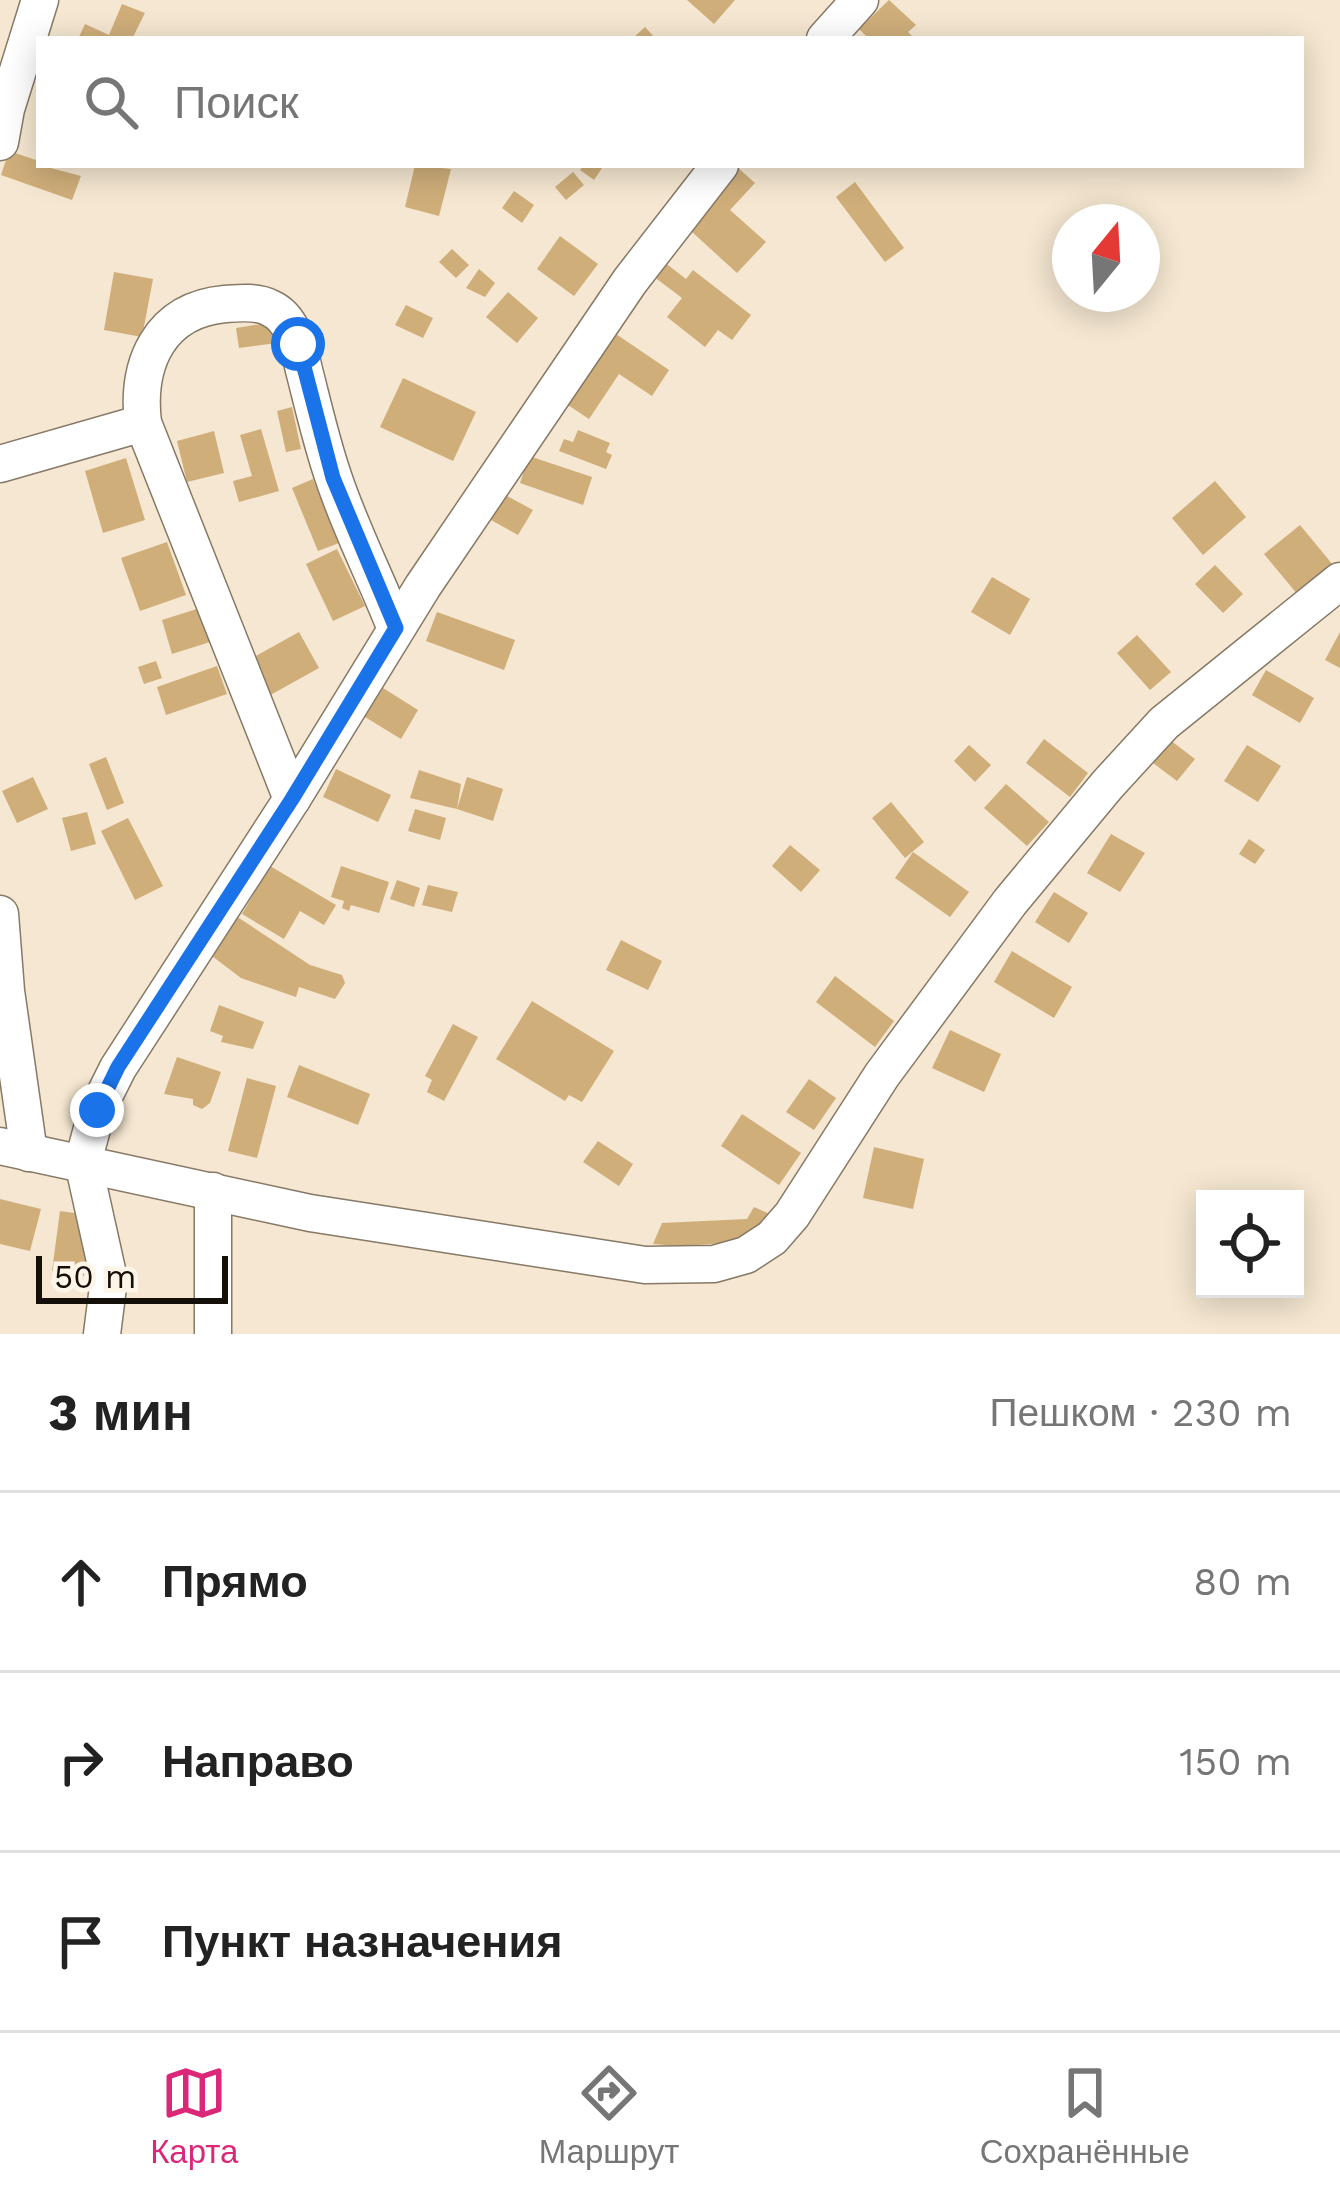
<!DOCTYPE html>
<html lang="ru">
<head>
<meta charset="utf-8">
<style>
	body { margin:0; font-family:"Work Sans",sans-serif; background:#f6f6f6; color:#222 }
	.controls { position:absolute; right:36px; bottom:36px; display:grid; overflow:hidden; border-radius:0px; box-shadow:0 6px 30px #0003 }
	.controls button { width:108px; height:108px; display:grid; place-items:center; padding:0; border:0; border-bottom:3px solid #e0e0e0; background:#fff; color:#222; font:60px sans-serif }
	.compass { position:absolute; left:1052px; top:204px; width:108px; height:108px; border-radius:50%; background:#fff; box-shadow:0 6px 30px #0003; rotate:18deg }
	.scale { position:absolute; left:36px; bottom:30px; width:192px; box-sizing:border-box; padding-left:12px; border:6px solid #140f08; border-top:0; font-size:33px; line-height:42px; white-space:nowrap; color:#140f08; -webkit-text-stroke:9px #fdf5e8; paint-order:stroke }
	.stop { position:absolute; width:36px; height:36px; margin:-27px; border:9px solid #1a73e8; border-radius:50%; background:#fff }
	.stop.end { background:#1a73e8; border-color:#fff; box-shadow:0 3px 12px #0008 }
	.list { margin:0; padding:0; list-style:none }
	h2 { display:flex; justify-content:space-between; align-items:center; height:156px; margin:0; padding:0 48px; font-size:51px }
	h2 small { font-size:39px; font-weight:400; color:#767676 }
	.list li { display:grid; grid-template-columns:78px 1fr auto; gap:36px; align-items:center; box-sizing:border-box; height:180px; padding:0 48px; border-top:3px solid #e0e0e0 }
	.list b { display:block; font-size:45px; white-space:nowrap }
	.list em { font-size:39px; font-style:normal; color:#767676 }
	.icon { flex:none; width:66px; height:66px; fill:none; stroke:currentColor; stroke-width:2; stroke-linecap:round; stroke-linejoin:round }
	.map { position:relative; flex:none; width:1340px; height:1334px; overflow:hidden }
	.search { position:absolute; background:#fff; box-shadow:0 6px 30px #0003; left:36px; right:36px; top:36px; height:132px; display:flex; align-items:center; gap:30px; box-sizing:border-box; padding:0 42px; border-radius:0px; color:#767676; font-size:45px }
	.sheet { height:696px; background:#fff }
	nav { display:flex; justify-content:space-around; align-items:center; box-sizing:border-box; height:168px; border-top:3px solid #e0e0e0; background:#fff; font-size:33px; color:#767676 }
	nav a { display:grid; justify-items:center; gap:6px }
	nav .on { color:#db2777 }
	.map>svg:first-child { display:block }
</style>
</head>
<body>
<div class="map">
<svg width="1340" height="1334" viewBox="0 0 1340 1334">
	<rect width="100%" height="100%" fill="#f5e7d1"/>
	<!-- building -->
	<g fill="#cfae7a">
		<polygon points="687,0 735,0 714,24"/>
		<polygon points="889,0 916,25 908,32 915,39 869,39 859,29"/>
		<polygon points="122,4 145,13 132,39 78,39 85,24 109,35"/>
		<polygon points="645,27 656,39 632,39"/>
		<polygon points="9,151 39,161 39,165 81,176 72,200 1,175"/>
		<polygon points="415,165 451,169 439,216 405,207"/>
		<polygon points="583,165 604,165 594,180 580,170"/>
		<polygon points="735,165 755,183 730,210 766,242 737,273 680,221"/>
		<polygon points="573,172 584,185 566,200 555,187"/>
		<polygon points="855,182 904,248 885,262 836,197"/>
		<polygon points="514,191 534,205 522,223 502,208"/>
		<polygon points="560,236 598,264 574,296 537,269"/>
		<polygon points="452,249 469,265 456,278 439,262"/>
		<polygon points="664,262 686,279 693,270 751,315 732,340 718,330 705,347 667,317 682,298 653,276"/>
		<polygon points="479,269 495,283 485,297 466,288"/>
		<polygon points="114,272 153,279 142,337 104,330"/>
		<polygon points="508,292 538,318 517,343 486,317"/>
		<polygon points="406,305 433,318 423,338 395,325"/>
		<polygon points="274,322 277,343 239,348 236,328"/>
		<polygon points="613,332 669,370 652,396 619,374 589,419 565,403"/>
		<polygon points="403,378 476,412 453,461 380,427"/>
		<polygon points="292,407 301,449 286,452 277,411"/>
		<polygon points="261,429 279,491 239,502 233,481 252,476 240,435"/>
		<polygon points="578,430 610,443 606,452 612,455 606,469 559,451 564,439 573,442"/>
		<polygon points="214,431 224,473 187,482 177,441"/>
		<polygon points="529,456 592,477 583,505 520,483"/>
		<polygon points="126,458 145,520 103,533 85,471"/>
		<polygon points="313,479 339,543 318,551 292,488"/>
		<polygon points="1215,481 1246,517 1203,555 1172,518"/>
		<polygon points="505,495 533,510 518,535 491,520"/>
		<polygon points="1300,525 1333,565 1298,595 1264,554"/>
		<polygon points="167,542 186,595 140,611 121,558"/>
		<polygon points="337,549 365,606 333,621 306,564"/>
		<polygon points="1215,565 1243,594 1223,613 1195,584"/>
		<polygon points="992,577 1030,599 1010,635 971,612"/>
		<polygon points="200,608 210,642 172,654 162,620"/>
		<polygon points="437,612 515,640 504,670 426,641"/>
		<polygon points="299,632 319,668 265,698 245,662"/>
		<polygon points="1340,632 1340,668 1325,660"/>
		<polygon points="1137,635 1171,672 1150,690 1117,653"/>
		<polygon points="156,661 162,678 144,684 138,667"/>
		<polygon points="217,666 227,694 166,715 157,687"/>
		<polygon points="1266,670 1314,698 1300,723 1252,695"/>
		<polygon points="383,688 418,710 401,739 365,717"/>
		<polygon points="1166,737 1195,759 1177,781 1149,760"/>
		<polygon points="1044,739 1088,773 1070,797 1026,763"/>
		<polygon points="969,745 991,765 975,782 954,761"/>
		<polygon points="1247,745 1281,766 1258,802 1224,781"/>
		<polygon points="106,757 124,803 107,810 89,764"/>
		<polygon points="336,769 391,795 378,822 323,797"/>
		<polygon points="419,770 461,784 457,809 410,798"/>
		<polygon points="33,777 48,809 17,823 2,791"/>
		<polygon points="467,777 503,789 493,821 457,809"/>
		<polygon points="1006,784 1049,822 1027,846 984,808"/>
		<polygon points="891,802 924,842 905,858 872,818"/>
		<polygon points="415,809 446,818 440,840 408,831"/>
		<polygon points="87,812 96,844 71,851 62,818"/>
		<polygon points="128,818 163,886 135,900 101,831"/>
		<polygon points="1111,834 1145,853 1120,892 1087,873"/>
		<polygon points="1249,839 1265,850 1255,864 1239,854"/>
		<polygon points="790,845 820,870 801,892 772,866"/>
		<polygon points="913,852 969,892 950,917 895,878"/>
		<polygon points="270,866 336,905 324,925 300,911 284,939 242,914"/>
		<polygon points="341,866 389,882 379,913 351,905 349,911 342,908 344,901 331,897"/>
		<polygon points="397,880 420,888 414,907 390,899"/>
		<polygon points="428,885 458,892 452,912 422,905"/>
		<polygon points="1054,892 1088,913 1069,943 1035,922"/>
		<polygon points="236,916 310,965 342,975 345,983 335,999 299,987 296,997 241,978 208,953"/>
		<polygon points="621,940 662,961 648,990 606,970"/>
		<polygon points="1012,951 1072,987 1054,1018 994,982"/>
		<polygon points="835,976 894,1021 875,1047 816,1002"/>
		<polygon points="532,1001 614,1051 582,1102 569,1095 565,1101 496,1059"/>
		<polygon points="219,1005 264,1022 253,1049 221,1042 223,1036 210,1031"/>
		<polygon points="453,1024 478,1037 444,1101 427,1092 432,1080 425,1076"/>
		<polygon points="950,1030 1001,1054 984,1092 932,1068"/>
		<polygon points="177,1057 221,1072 210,1103 202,1109 193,1105 193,1099 164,1094"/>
		<polygon points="299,1065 370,1094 358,1125 287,1097"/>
		<polygon points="247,1078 276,1086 257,1158 228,1151"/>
		<polygon points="809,1079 836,1098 814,1130 786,1112"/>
		<polygon points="742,1114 801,1153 779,1185 721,1146"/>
		<polygon points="598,1141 633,1164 619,1186 583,1162"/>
		<polygon points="874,1147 924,1159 913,1209 863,1198"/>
		<polygon points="0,1199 41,1209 30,1251 0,1244"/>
		<polygon points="754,1207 772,1215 743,1242 677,1246 653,1244 662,1223 747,1219"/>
		<polygon points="60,1211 95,1216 91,1277 52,1271"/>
	</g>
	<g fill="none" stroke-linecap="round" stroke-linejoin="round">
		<defs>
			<g id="minor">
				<polyline points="825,39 860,0"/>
				<polyline points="0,142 6,109 40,0"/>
				<polyline points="0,464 143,423"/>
				<path d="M292,799L143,423C136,364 159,310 225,304C239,303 257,301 270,308C293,318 299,348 304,370C313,405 321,441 333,476C350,528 376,578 396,629"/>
				<polyline points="0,914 6,991 29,1153"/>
				<polyline points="0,1146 310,1213 645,1265 714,1264 746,1255 772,1238 792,1215 882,1075 1010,902 1108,784 1164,723 1340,581"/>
				<polyline points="213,1191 213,1334"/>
				<polyline points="102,1334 109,1279 83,1162 97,1110 118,1068 292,799 423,586 630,281 720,165"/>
			</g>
		</defs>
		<!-- minor casing -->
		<use href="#minor" stroke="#867966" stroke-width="39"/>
		<!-- minor -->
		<use href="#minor" stroke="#fff" stroke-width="36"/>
	</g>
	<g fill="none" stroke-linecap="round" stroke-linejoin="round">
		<!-- route -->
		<polyline stroke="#1a73e8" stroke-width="15" points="97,1110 118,1067 292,799 396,628 333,478 298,344"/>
	</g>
</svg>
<div class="controls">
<button><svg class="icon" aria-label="locate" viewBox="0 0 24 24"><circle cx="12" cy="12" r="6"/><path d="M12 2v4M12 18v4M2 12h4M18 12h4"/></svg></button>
</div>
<svg class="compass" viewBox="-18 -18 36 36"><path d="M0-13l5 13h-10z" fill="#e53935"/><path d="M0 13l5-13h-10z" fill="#767676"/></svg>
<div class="scale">50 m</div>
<div class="stop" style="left:298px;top:344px"></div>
<div class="stop end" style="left:97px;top:1110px"></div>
<div class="search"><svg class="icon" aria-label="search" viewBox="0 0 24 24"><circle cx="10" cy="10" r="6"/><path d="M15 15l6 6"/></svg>Поиск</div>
</div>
<section class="sheet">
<h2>3 мин<small>Пешком · 230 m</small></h2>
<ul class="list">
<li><svg class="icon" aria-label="ahead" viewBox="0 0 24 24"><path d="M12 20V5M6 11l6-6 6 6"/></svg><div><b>Прямо</b></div><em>80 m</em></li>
<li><svg class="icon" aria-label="right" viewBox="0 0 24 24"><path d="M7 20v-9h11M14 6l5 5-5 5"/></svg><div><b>Направо</b></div><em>150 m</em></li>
<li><svg class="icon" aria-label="arrive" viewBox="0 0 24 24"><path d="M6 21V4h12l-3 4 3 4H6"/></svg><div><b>Пункт назначения</b></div></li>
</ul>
</section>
<nav>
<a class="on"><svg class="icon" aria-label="map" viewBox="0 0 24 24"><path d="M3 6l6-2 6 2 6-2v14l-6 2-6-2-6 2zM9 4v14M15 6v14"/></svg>Карта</a>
<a><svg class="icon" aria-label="directions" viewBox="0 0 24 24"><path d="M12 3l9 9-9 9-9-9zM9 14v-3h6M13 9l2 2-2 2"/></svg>Маршрут</a>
<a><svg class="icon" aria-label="saved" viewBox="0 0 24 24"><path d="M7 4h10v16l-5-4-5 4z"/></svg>Сохранённые</a>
</nav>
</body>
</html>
